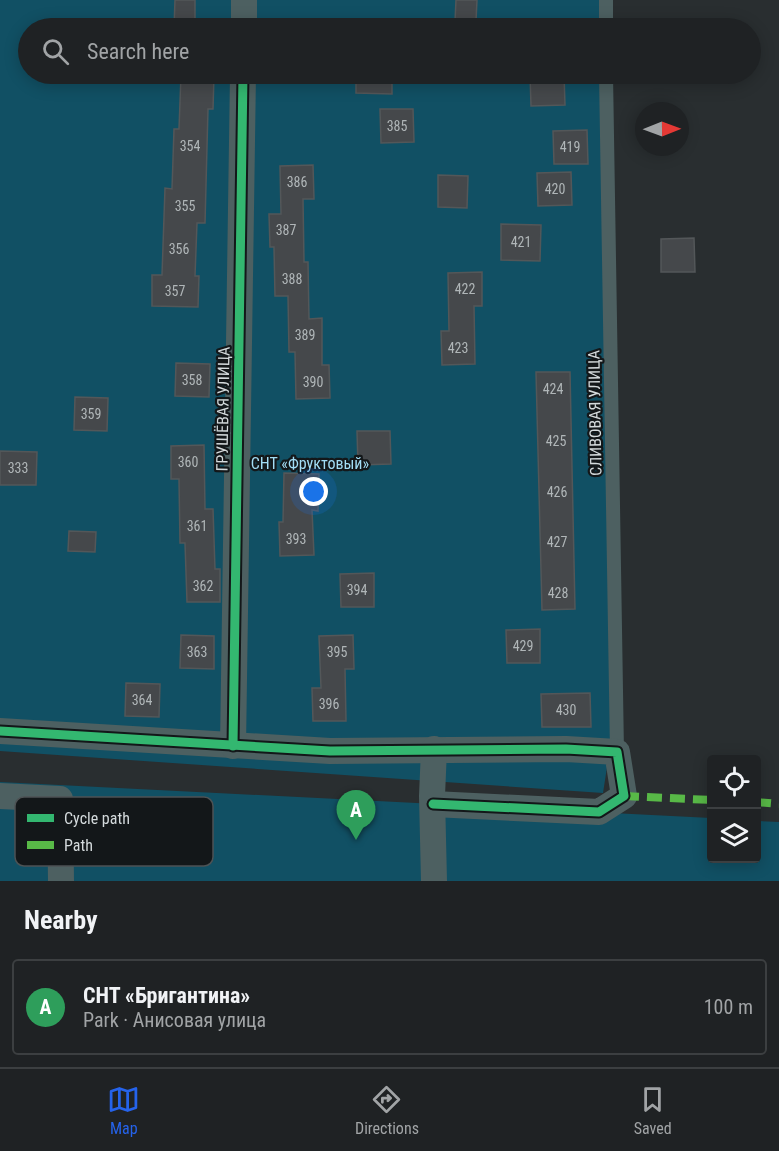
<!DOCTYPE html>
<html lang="en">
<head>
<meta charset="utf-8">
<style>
	body { margin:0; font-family:"Roboto Condensed",sans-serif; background:#272a2c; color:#f1f3f6 }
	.controls { position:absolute; right:18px; bottom:18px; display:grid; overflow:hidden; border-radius:6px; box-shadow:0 3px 15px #0003 }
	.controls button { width:54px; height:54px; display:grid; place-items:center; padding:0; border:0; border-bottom:2px solid #3c3f41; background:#1f2224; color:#f1f3f6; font:30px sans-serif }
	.compass { position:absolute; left:635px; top:102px; width:54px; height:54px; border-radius:50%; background:#1f2224; box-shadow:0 3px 15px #0003; rotate:89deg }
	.you { position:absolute; left:314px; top:492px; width:21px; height:21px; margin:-15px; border:4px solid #fff; border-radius:50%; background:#1a73e8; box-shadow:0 0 0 9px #1a73e833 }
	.badge { display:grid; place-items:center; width:39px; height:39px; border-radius:50%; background:#2563eb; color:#fff; font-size:20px; font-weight:700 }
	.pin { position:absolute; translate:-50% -50px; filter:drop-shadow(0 2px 3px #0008) }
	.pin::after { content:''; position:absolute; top:32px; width:21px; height:18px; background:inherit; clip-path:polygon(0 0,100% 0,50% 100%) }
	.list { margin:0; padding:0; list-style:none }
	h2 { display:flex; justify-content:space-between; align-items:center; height:78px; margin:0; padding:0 24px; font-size:26px }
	h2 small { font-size:20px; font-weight:400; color:#a1a4a6 }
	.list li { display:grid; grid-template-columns:39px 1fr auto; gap:18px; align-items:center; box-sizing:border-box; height:96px; margin:0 12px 12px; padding:0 12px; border:2px solid #3c3f41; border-radius:6px }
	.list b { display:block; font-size:22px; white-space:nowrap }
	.list p { margin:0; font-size:20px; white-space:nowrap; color:#a1a4a6 }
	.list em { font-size:20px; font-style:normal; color:#a1a4a6 }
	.icon { flex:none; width:33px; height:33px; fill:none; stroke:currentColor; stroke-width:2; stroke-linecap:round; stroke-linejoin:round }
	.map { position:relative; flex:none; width:779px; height:881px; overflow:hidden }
	.search { position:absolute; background:#1f2224; box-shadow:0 3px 15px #0003; left:18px; right:18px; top:18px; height:66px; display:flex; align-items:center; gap:15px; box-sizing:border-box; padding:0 21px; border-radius:33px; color:#a1a4a6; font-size:22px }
	.sheet { height:186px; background:#1f2224 }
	nav { display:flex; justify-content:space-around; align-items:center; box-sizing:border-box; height:84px; border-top:2px solid #3c3f41; background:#1f2224; font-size:16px; color:#a1a4a6 }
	nav a { display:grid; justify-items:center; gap:3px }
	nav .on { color:#2563eb }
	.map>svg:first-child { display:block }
</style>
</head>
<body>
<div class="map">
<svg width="779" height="881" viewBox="0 0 779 881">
	<rect width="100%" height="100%" fill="#292e30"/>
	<!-- green -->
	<g fill="#115064">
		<polygon points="0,0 610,0 610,28 28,28 28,74 611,74 622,671 603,793 0,751"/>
		<polygon points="0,782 711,818 712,858 756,858 757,821 779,822 779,881 0,881"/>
	</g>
	<!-- building -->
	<g fill="#45484b" stroke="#535759" stroke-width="1.5">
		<polygon points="175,0 195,0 195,28 174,28"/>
		<polygon points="456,0 477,0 476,21 455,21"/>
		<polygon points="356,74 392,74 392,94 356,93"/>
		<polygon points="530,74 564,74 565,105 531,106"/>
		<polygon points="181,75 214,76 213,109 208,109 205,223 197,223 195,276 199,276 198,307 152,306 152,275 162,275 165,188 172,189 174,129 179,129"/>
		<polygon points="380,109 413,109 414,142 381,143"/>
		<polygon points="587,130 588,164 554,164 553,131"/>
		<polygon points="313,165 314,199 303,199 304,262 308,262 309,319 322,318 322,365 329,365 330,398 296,399 295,352 289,352 288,296 275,296 274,247 270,247 269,214 281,214 280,166"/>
		<polygon points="571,172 572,205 538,206 537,173"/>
		<polygon points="438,175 468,176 467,208 438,207"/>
		<polygon points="501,224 541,225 540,261 501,260"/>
		<polygon points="694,238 695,272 661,272 661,239"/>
		<polygon points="482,272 482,306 474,306 475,364 442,365 441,331 449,331 448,273"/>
		<polygon points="176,363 210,364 209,397 175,396"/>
		<polygon points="536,372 570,372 575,609 542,610"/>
		<polygon points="75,397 108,398 107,431 74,430"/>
		<polygon points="357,431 390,431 391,464 358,465"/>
		<polygon points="204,445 205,509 213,509 215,569 220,569 220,602 187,602 185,543 180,543 179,479 171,479 171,446"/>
		<polygon points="0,451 37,452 36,485 0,485"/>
		<polygon points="284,473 319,474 318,511 312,510 314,555 280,556 279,522 283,522"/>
		<polygon points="69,531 96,532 95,552 68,551"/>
		<polygon points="374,573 374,607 341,607 340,574"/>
		<polygon points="540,629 540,663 507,663 506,630"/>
		<polygon points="181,635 214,636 214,669 180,668"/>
		<polygon points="353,635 354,669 345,669 346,721 313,721 312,688 321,688 319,636"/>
		<polygon points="126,683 160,684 159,717 125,716"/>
		<polygon points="590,693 591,727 542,727 541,694"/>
	</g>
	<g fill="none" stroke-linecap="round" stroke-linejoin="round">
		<!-- service -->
		<g stroke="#4d6061" stroke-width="14">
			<polyline points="606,28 606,0"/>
			<polyline points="606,74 617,752"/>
		</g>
		<!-- minor -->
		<g stroke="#4d6061" stroke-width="26">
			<polyline points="244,28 244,0"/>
			<polyline points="0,731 330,751 566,749 617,752 624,796 599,812 433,804"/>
			<polyline points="233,746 243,74"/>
			<polyline points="434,749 432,796 434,881"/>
			<polyline points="0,796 60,799 61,881"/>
		</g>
		<!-- quiet -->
		<g stroke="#58b947" stroke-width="8" stroke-dasharray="15 8" stroke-linecap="butt">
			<polyline points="624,796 712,800"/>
			<polyline points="756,802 779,804"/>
		</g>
		<defs>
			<g id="cycleway">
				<polyline points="0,731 330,751 566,749 617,752 624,796 599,812 433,804"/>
				<polyline points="233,746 243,74"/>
			</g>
		</defs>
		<!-- cycleway casing -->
		<use href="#cycleway" stroke="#131719" stroke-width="13"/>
		<!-- cycleway -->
		<use href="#cycleway" stroke="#33b770" stroke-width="9"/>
	</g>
	<g text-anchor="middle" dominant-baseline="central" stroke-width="4.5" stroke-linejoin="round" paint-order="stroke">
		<!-- number labels -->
		<g font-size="14" fill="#b0b6b8">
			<text x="397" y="126">385</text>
			<text x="190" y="146">354</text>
			<text x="570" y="147">419</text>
			<text x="297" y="182">386</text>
			<text x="555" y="189">420</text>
			<text x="185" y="206">355</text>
			<text x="286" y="230">387</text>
			<text x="521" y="242">421</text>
			<text x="179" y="249">356</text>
			<text x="292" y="279">388</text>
			<text x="465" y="289">422</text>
			<text x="175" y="291">357</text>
			<text x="305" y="335">389</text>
			<text x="458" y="348">423</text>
			<text x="192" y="380">358</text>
			<text x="313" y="382">390</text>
			<text x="553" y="389">424</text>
			<text x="91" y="414">359</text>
			<text x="556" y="441">425</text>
			<text x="188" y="462">360</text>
			<text x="18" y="468">333</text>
			<text x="557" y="492">426</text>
			<text x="197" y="526">361</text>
			<text x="296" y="539">393</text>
			<text x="557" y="542">427</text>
			<text x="203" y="586">362</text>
			<text x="357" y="590">394</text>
			<text x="558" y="593">428</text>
			<text x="523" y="646">429</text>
			<text x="197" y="652">363</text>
			<text x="337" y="652">395</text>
			<text x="142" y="700">364</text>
			<text x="329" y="704">396</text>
			<text x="566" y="710">430</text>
		</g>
		<!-- street labels -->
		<g font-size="16" fill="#d4dadc" stroke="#131719">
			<text transform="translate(223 409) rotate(-89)">ГРУШЁВАЯ УЛИЦА</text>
			<text transform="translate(595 413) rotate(-91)">СЛИВОВАЯ УЛИЦА</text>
		</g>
		<!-- park labels -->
		<g font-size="16" fill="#a2ddf5" stroke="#131719">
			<text x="310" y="463">СНТ «Фруктовый»</text>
		</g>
	</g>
	<!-- legend -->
	<rect x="15" y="797" width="198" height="69" rx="9" fill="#131719" stroke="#4d5254" stroke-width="1.5"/>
	<rect x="27" y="814" width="27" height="8" fill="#33b770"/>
	<rect x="27" y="841" width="27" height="8" fill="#58b947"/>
	<g font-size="16" fill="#d4dadc">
		<text x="64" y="824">Cycle path</text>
		<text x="64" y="851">Path</text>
	</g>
</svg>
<div class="controls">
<button><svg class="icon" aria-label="locate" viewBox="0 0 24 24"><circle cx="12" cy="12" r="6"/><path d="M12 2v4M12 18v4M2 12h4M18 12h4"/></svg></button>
<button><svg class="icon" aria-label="layers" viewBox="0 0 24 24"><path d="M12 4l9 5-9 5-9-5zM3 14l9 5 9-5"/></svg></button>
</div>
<svg class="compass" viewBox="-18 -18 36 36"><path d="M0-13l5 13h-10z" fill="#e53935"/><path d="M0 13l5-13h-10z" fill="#a1a4a6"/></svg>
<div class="you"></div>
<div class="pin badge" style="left:356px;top:840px;background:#2e9e5b">A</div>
<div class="search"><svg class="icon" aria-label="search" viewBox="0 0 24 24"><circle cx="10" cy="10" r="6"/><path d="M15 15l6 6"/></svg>Search here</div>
</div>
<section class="sheet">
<h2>Nearby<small></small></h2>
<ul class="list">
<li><span class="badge" style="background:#2e9e5b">A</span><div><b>СНТ «Бригантина»</b><p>Park · Анисовая улица</p></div><em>100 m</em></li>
</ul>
</section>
<nav>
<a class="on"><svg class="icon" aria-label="map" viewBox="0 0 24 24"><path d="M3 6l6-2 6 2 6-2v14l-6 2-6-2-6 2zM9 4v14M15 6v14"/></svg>Map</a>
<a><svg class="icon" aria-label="directions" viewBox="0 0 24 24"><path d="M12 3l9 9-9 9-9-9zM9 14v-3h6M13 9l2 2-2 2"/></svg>Directions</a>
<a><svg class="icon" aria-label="saved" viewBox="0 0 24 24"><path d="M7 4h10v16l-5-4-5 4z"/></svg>Saved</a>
</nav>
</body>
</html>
